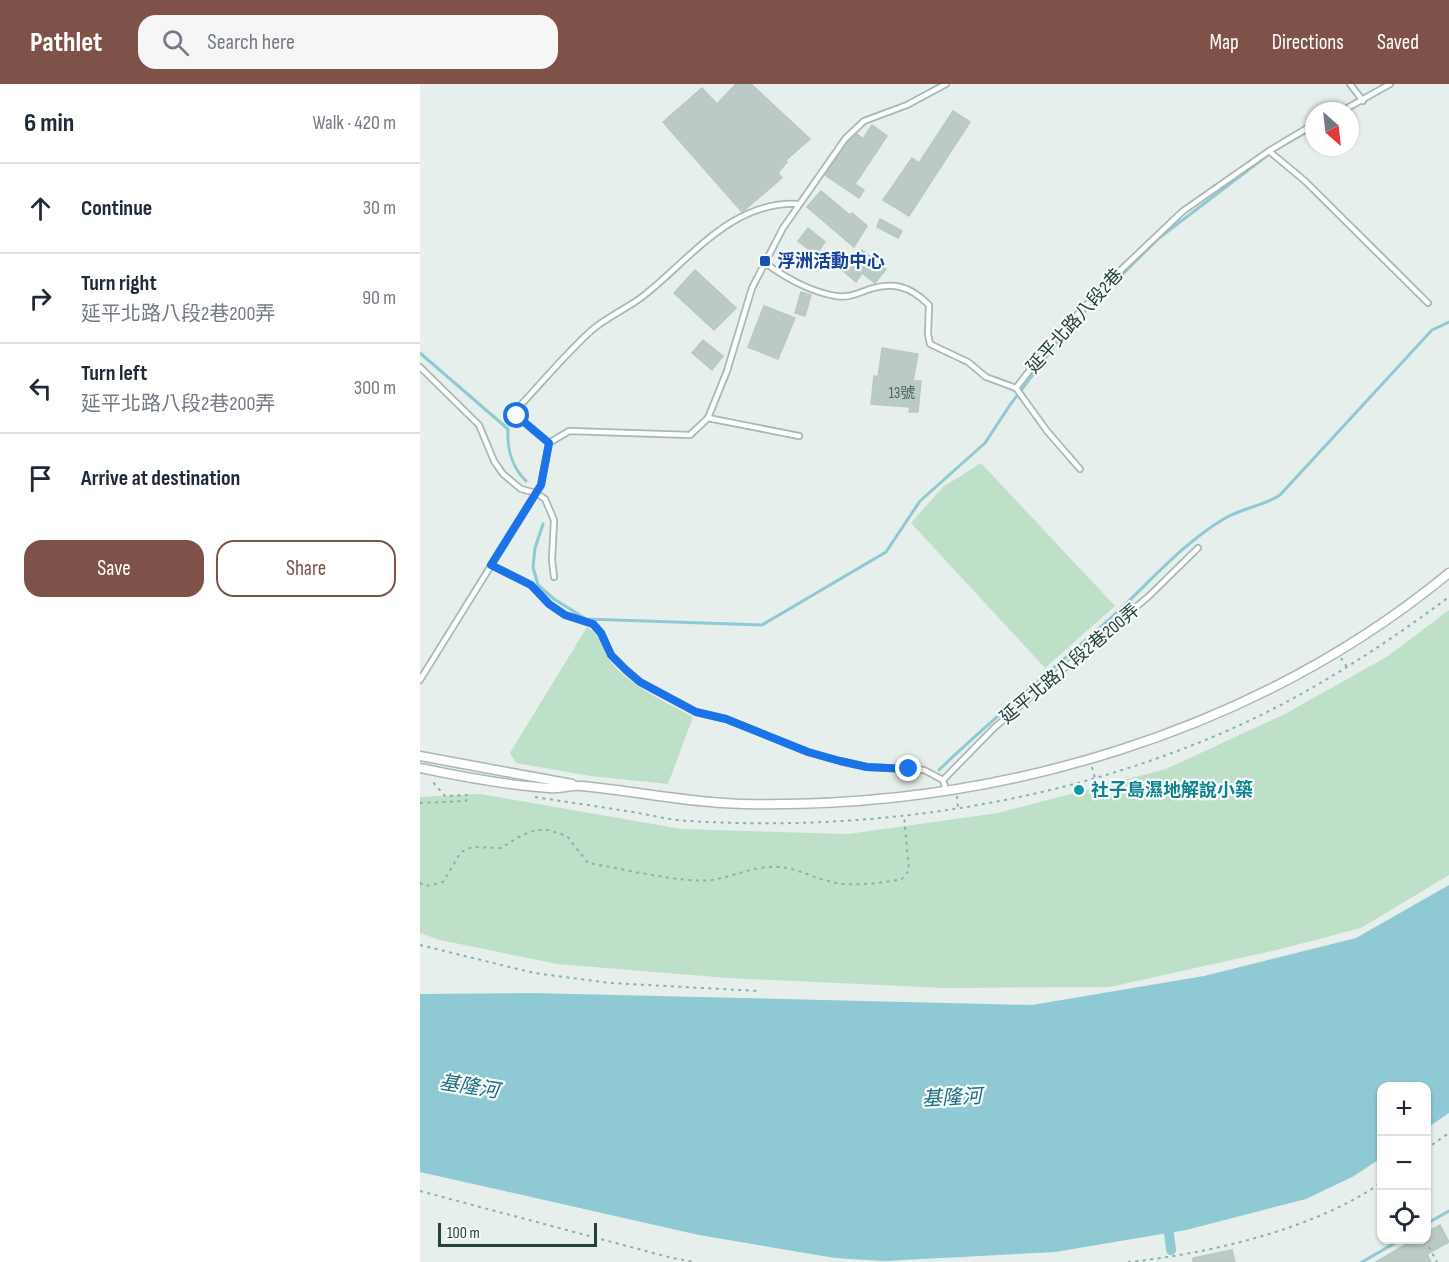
<!DOCTYPE html>
<html lang="en">
<head>
<meta charset="utf-8">
<style>
	body { margin:0; font-family:"Sofia Sans Condensed","Noto Sans TC",sans-serif; background:#f6f6f7; color:#1f2937 }
	.controls { position:absolute; right:18px; bottom:18px; display:grid; overflow:hidden; border-radius:12px; box-shadow:0 2px 4px #0004 }
	.controls button { width:54px; height:54px; display:grid; place-items:center; padding:0; border:0; border-bottom:2px solid #e0e1e3; background:#fff; color:#1f2937; font:30px sans-serif }
	.compass { position:absolute; left:885px; top:18px; width:54px; height:54px; border-radius:50%; background:#fff; box-shadow:0 2px 4px #0004; rotate:153deg }
	.scale { position:absolute; left:18px; bottom:15px; width:159px; box-sizing:border-box; padding-left:6px; border:3px solid #24423a; border-top:0; font-size:16px; line-height:21px; white-space:nowrap; color:#24423a; -webkit-text-stroke:4px #f7fbf9; paint-order:stroke }
	.stop { position:absolute; width:18px; height:18px; margin:-14px; border:4px solid #1a73e8; border-radius:50%; background:#fff }
	.stop.end { background:#1a73e8; border-color:#fff; box-shadow:0 2px 6px #0008 }
	.list { margin:0; padding:0; list-style:none }
	h2 { display:flex; justify-content:space-between; align-items:center; height:78px; margin:0; padding:0 24px; font-size:26px }
	h2 small { font-size:20px; font-weight:400; color:#747a83 }
	.list li { display:grid; grid-template-columns:39px 1fr auto; gap:18px; align-items:center; box-sizing:border-box; height:90px; padding:0 24px; border-top:2px solid #e0e1e3 }
	.list b { display:block; font-size:22px; white-space:nowrap }
	.list p { margin:0; font-size:20px; white-space:nowrap; color:#747a83 }
	.list em { font-size:20px; font-style:normal; color:#747a83 }
	.actions { display:flex; gap:12px; padding:18px 24px }
	.actions a { flex:1; padding:14px 0; border:2px solid #7f5249; border-radius:18px; text-align:center; font-size:21px; color:#7f5249 }
	.actions .main { background:#7f5249; color:#fff }
	.icon { flex:none; width:33px; height:33px; fill:none; stroke:currentColor; stroke-width:2; stroke-linecap:round; stroke-linejoin:round }
	.map { position:relative; flex:none; width:1029px; height:1178px; overflow:hidden }
	header { display:flex; align-items:center; gap:36px; box-sizing:border-box; height:84px; padding:0 30px; background:#7f5249; color:#fff }
	header strong { font-size:28px }
	nav { display:flex; gap:33px; margin-inline-start:auto; font-size:21px }
	.search { width:420px; height:54px; background:#f6f6f7; display:flex; align-items:center; gap:15px; box-sizing:border-box; padding:0 21px; border-radius:18px; color:#747a83; font-size:22px }
	main { display:flex }
	aside { flex:1; background:#fff }
	.map>svg:first-child { display:block }
</style>
</head>
<body>
<header>
<strong>Pathlet</strong>
<div class="search"><svg class="icon" aria-label="search" viewBox="0 0 24 24"><circle cx="10" cy="10" r="6"/><path d="M15 15l6 6"/></svg>Search here</div>
<nav><a>Map</a><a>Directions</a><a>Saved</a></nav>
</header>
<main>
<aside>
<h2>6 min<small>Walk · 420 m</small></h2>
<ul class="list">
<li><svg class="icon" aria-label="ahead" viewBox="0 0 24 24"><path d="M12 20V5M6 11l6-6 6 6"/></svg><div><b>Continue</b></div><em>30 m</em></li>
<li><svg class="icon" aria-label="right" viewBox="0 0 24 24"><path d="M7 20v-9h11M14 6l5 5-5 5"/></svg><div><b>Turn right</b><p>延平北路八段2巷200弄</p></div><em>90 m</em></li>
<li><svg class="icon" aria-label="left" viewBox="0 0 24 24"><path d="M17 20v-9H6M10 6l-5 5 5 5"/></svg><div><b>Turn left</b><p>延平北路八段2巷200弄</p></div><em>300 m</em></li>
<li><svg class="icon" aria-label="arrive" viewBox="0 0 24 24"><path d="M6 21V4h12l-3 4 3 4H6"/></svg><div><b>Arrive at destination</b></div></li>
</ul>
<div class="actions"><a class="main">Save</a><a>Share</a></div>
</aside>
<div class="map">
<svg width="1029" height="1178" viewBox="0 0 1029 1178">
	<rect width="100%" height="100%" fill="#e6efeb"/>
	<!-- green -->
	<g fill="#bfe0c8">
		<polygon points="561,379 695,522 625,584 491,439 523,403"/>
		<polygon points="1029,526 1029,791 941,844 857,866 690,903 524,904 308,894 137,880 20,856 0,849 0,713 61,710 261,745 428,750 578,729 746,685 865,630 968,572"/>
		<path d="M167,543C187,557 178,562 190,577C211,603 244,617 273,633L248,700L170,692L96,679L90,669Z"/>
	</g>
	<!-- water -->
	<polygon fill="#8ec9d4" points="1029,801 1029,1029 1007,1044 1006,1002 962,1002 961,1074 934,1092 886,1115 766,1146 635,1168 464,1177 415,1174 279,1151 0,1088 0,910 111,909 612,921 784,892 936,854"/>
	<g fill="none" stroke-linecap="round" stroke-linejoin="round">
		<!-- stream -->
		<g stroke="#8ec9d4" stroke-width="3">
			<path d="M0,269L88,345C87,365 91,382 106,397"/>
			<polyline points="123,440 115,464 113,483 118,501 134,515 166,535 342,541 466,468 500,417 565,359 590,321 648,244 739,154 853,67 894,44"/>
			<path d="M519,686C575,632 635,584 693,532C728,500 761,461 802,436C820,424 842,423 860,411L1012,246L1029,238"/>
			<polyline points="1006,1140 1029,1127"/>
			<polyline points="942,1178 980,1156"/>
		</g>
		<!-- canal -->
		<polyline stroke="#8ec9d4" stroke-width="10" points="747,1134 751,1166"/>
	</g>
	<!-- building -->
	<g fill="#bbcac4" stroke="#b8c9c2" stroke-width="1.5">
		<polygon points="316,0 331,0 390,55 365,77 367,78 358,89 362,94 322,128 243,38 282,4 297,20"/>
		<polygon points="533,27 550,38 489,132 463,116 492,74 499,79"/>
		<polygon points="452,41 467,52 435,100 444,106 439,114 405,91 428,58 437,50 443,55"/>
		<polygon points="401,107 430,131 432,129 447,142 434,163 387,123"/>
		<polygon points="460,135 482,147 478,154 457,143"/>
		<polygon points="388,144 405,158 396,171 378,157"/>
		<polygon points="442,166 466,185 455,199 442,189 436,198 422,186"/>
		<polygon points="275,186 316,224 294,246 254,209"/>
		<polygon points="381,208 391,211 385,232 375,229"/>
		<polygon points="344,222 375,234 358,275 328,263"/>
		<polygon points="283,256 303,272 292,286 272,269"/>
		<polygon points="462,264 498,270 493,297 501,297 498,328 489,328 490,323 451,320 454,292 458,293"/>
		<polygon points="1020,1141 1029,1158 1007,1170 1011,1178 956,1178 995,1155 1006,1155 1006,1149"/>
		<polygon points="812,1166 815,1178 773,1178 773,1174"/>
	</g>
	<g fill="none" stroke-linecap="round" stroke-linejoin="round">
		<defs>
			<g id="service">
				<polyline points="930,0 943,17"/>
				<polyline points="922,27 970,0"/>
				<polyline points="849,67 885,97 1008,219"/>
				<path d="M345,179C366,194 390,208 416,212C428,214 436,210 447,206C473,197 490,202 509,221L508,250L510,260L548,278L566,293L596,304"/>
				<polyline points="0,283 59,341 74,377 83,390 101,405 116,409 125,415 134,436 132,476 134,493"/>
				<polyline points="596,304 630,260 684,202 763,127 849,67 894,40"/>
				<polyline points="596,304 627,347 660,385"/>
				<polyline points="288,334 379,352"/>
				<path d="M129,359L97,332L96,326C121,300 145,270 172,246C187,233 206,225 222,213C270,176 311,116 379,120"/>
				<polyline points="71,481 111,501 129,520 145,531 173,540 181,549 191,571 206,586 220,598 276,628 306,635 388,668 420,677 447,683 504,686 523,696 526,706"/>
				<polyline points="0,596 121,401 129,359 149,347 270,351 288,334 307,287 332,204 363,144 425,55 444,37 487,21 526,0"/>
				<polyline points="523,696 574,644 729,512 778,464"/>
			</g>
			<g id="minor">
				<polyline points="0,672 152,700"/>
				<path d="M0,684C42,693 86,701 129,704C140,705 151,701 161,702C216,707 269,719 324,720C575,725 833,650 1029,489"/>
			</g>
		</defs>
		<!-- service casing -->
		<use href="#service" stroke="#a8b8b2" stroke-width="8"/>
		<!-- minor casing -->
		<use href="#minor" stroke="#a8b8b2" stroke-width="11"/>
		<!-- path -->
		<g stroke="#86b3a5" stroke-width="2" stroke-dasharray="3 4.5" stroke-linecap="butt">
			<polyline points="921,574 927,583"/>
			<polyline points="672,683 675,694"/>
			<polyline points="537,712 538,724"/>
			<path d="M115,713C146,718 176,722 206,727C227,730 248,736 269,737C452,748 640,720 809,646C888,611 960,564 1029,513"/>
			<polyline points="0,719 46,717 48,711 25,712 11,696"/>
			<path d="M0,799L6,802L23,798L41,768L52,763L81,764L102,751L116,746H128L147,752L168,779C199,784 264,800 292,796C316,792 335,781 359,783C378,784 395,795 412,798C433,803 461,799 482,795L489,786L484,732"/>
			<polyline points="0,861 114,889 190,899 339,907"/>
			<polyline points="1006,1065 1029,1049"/>
			<polyline points="0,1107 252,1174 275,1178"/>
			<polyline points="1009,1163 1017,1178"/>
			<path d="M708,1178C788,1170 896,1145 962,1098"/>
		</g>
		<!-- service -->
		<use href="#service" stroke="#fff" stroke-width="4.5"/>
		<!-- minor -->
		<use href="#minor" stroke="#fff" stroke-width="8"/>
	</g>
	<g fill="none" stroke-linecap="round" stroke-linejoin="round">
		<!-- route -->
		<polyline stroke="#1a73e8" stroke-width="8" points="97,332 129,359 121,401 71,481 111,501 129,520 145,531 173,540 181,549 191,571 206,586 220,598 276,628 306,635 388,668 420,677 447,683 489,685"/>
	</g>
	<!-- markers -->
	<rect fill="#1a4fb4" stroke="#f7fbf9" stroke-width="2" x="339" y="171" width="12" height="12" rx="3"/>
	<circle fill="#0f9aa8" stroke="#f7fbf9" stroke-width="2" cx="659" cy="706" r="6"/>
	<g text-anchor="middle" dominant-baseline="central" stroke-width="4.5" stroke-linejoin="round" paint-order="stroke">
		<!-- number labels -->
		<g font-size="15" fill="#4a645c">
			<text x="482" y="309">13號</text>
		</g>
		<!-- transit labels -->
		<g font-size="18" font-weight="bold" fill="#164399" stroke="#f7fbf9" text-anchor="start">
			<text x="357" y="177">浮洲活動中心</text>
		</g>
		<!-- street labels -->
		<g font-size="18" fill="#24423a" stroke="#f7fbf9">
			<text transform="translate(655 237) rotate(-48)">延平北路八段2巷</text>
			<text transform="translate(650 580) rotate(-40)">延平北路八段2巷200弄</text>
		</g>
		<!-- culture labels -->
		<g font-size="18" font-weight="bold" fill="#0d838f" stroke="#f7fbf9" text-anchor="start">
			<text x="671" y="706">社子島濕地解說小築</text>
		</g>
		<!-- water labels -->
		<g font-size="20" font-style="italic" fill="#1c6f80" stroke="#f7fbf9">
			<text transform="translate(49 1003) rotate(9)">基隆河</text>
			<text transform="translate(532 1014) rotate(-3)">基隆河</text>
		</g>
	</g>
</svg>
<div class="controls">
<button>+</button>
<button>−</button>
<button><svg class="icon" aria-label="locate" viewBox="0 0 24 24"><circle cx="12" cy="12" r="6"/><path d="M12 2v4M12 18v4M2 12h4M18 12h4"/></svg></button>
</div>
<svg class="compass" viewBox="-18 -18 36 36"><path d="M0-13l5 13h-10z" fill="#e53935"/><path d="M0 13l5-13h-10z" fill="#747a83"/></svg>
<div class="scale">100 m</div>
<div class="stop" style="left:97px;top:332px"></div>
<div class="stop end" style="left:489px;top:685px"></div>
</div>
</main>
</body>
</html>
